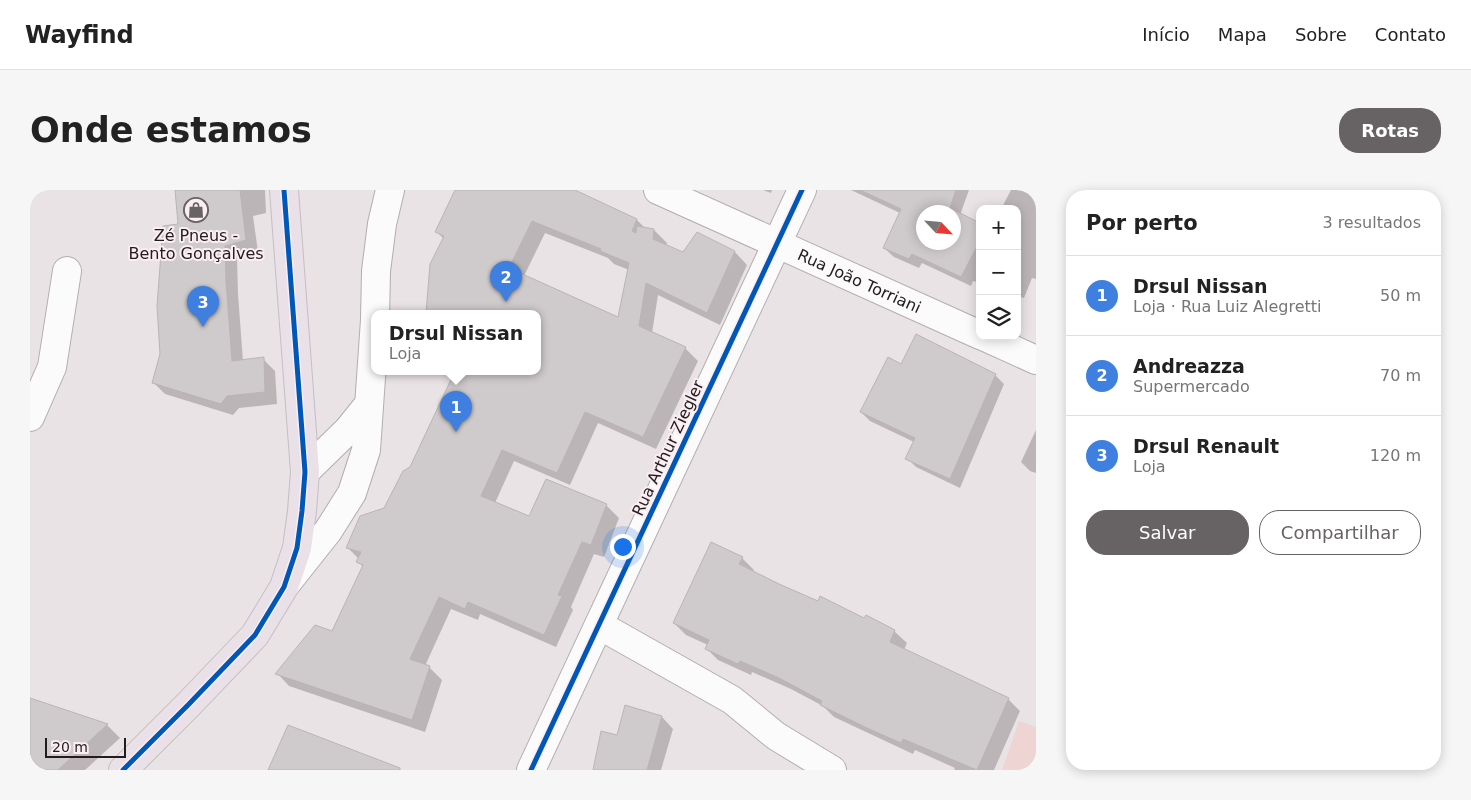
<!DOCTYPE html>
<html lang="pt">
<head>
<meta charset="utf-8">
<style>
	body { margin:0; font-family:"DejaVu Sans",sans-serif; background:#f6f6f6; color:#222 }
	.controls { position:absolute; right:15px; top:15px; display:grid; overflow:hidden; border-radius:10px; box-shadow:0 2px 12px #0003 }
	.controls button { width:45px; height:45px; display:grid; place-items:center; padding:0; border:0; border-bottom:1px solid #e0e0e0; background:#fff; color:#222; font:25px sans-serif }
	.compass { position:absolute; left:886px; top:15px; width:45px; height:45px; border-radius:50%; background:#fff; box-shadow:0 2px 12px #0003; rotate:116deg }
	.scale { position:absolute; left:15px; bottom:12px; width:81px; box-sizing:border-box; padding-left:5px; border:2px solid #211c1e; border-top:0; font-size:14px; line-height:18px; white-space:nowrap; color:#211c1e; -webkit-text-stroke:4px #fbeef3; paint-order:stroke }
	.you { position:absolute; left:592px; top:356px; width:18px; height:18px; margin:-12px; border:4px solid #fff; border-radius:50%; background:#1a73e8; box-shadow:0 0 0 8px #1a73e833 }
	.badge { display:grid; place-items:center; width:32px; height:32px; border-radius:50%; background:#676264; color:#fff; font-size:16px; font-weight:700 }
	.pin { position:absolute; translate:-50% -41px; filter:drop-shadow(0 1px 2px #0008) }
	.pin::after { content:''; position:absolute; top:26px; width:18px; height:15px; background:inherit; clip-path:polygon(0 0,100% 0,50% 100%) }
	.popup { position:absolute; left:341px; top:120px; width:170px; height:65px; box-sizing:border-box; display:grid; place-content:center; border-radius:10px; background:#fff; filter:drop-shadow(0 1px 4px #0005); font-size:16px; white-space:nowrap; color:#767676 }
	.popup b { font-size:19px; color:#222 }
	.popup::after { content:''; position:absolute; left:50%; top:100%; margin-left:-10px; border:10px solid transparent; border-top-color:#fff }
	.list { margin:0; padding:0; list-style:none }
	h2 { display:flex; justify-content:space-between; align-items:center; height:65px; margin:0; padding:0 20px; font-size:21px }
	h2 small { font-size:16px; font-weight:400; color:#767676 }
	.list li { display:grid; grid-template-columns:32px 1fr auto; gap:15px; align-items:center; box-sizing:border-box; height:80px; padding:0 20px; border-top:1px solid #e0e0e0 }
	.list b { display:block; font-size:19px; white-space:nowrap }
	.list p { margin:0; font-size:16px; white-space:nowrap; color:#767676 }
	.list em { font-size:16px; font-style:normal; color:#767676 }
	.actions { display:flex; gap:10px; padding:15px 20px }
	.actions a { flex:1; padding:11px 0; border:1px solid #676264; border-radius:20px; text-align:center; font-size:18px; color:#676264 }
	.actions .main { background:#676264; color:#fff }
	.icon { flex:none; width:28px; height:28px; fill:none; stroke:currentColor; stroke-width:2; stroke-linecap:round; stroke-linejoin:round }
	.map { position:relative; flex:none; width:1006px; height:580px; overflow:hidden; border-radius:20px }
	header { display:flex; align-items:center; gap:30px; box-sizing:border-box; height:70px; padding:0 25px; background:#fff; border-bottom:1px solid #e0e0e0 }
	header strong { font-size:24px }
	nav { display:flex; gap:28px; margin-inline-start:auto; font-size:18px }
	.intro { display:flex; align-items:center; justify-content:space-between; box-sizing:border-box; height:120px; padding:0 30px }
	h1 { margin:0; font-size:35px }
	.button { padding:12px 22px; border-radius:20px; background:#676264; color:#fff; font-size:18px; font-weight:700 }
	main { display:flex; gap:30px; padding:0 30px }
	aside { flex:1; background:#fff; border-radius:20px; box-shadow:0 2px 12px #0003 }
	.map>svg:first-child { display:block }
</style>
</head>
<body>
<header>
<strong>Wayfind</strong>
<nav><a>Início</a><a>Mapa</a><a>Sobre</a><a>Contato</a></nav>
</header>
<div class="intro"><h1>Onde estamos</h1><a class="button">Rotas</a></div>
<main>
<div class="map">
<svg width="1006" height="580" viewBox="0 0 1006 580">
	<rect width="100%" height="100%" fill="#eae3e6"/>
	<!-- green -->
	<polygon fill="#eed4d2" points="989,531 1006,537 1006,580 972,580"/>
	<!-- shadow -->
	<g fill="#0003" fill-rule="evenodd">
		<polygon points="146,0 235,0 236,23 223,26 228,62 207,67 208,104 213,171 233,169 245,181 247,214 209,218 203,225 135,204 123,192 131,164 149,35"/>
		<path d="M426,0H542L607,30L616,39L624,40L637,53L636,56L653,63L668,44L705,62L717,75L690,135L628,105L622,143L655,158L668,171L626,259L568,233L540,295L484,271L465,313L500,328L517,291L577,316L589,328L574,367L564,364L541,417L543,420L526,457L450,424L448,430L421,419L395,476L400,478L412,490L395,542L259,496L247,483L303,443L333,377L328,371L329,369L317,357L355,319L381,278L426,181H507V123H397L401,74L414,49L407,42ZM515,43L578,68L584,74L599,80L589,128L494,86Z"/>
		<polygon points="733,0 742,0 741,3"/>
		<path d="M821,0H939L930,25L950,34V93L943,91L941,96L892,73L889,78L864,67L854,58L870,23ZM894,22H924V52H894Z"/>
		<polygon points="981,0 1006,0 1006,89 1002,88 994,108 987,106 987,19 971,19"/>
		<polygon points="872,175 965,185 974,194 930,298 886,277 877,268 884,252 840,231 831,222"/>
		<polygon points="1006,240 1006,283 1000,281 991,272"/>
		<polygon points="712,368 724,380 723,382 788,412 835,430 836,427 864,441 877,453 874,460 978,509 990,521 964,580 924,580 925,578 885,560 883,564 804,527 793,516 761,499 722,482 721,485 688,470 676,458 678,455 656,445 644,433"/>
		<polygon points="0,509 77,535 90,548 55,580 0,580"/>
		<polygon points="596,516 632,527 643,539 631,580 564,580 588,546"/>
	</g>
	<!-- building -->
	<g fill="#cfcacb" stroke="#bab4b6" fill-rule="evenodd">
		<polygon points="145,0 210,0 216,50 195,56 196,91 202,171 234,167 235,202 197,206 191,214 122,193 130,164 127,116 133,36 148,34"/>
		<path d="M425,0H545L607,29L602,41L606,43L607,36L624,39L623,49L653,62L667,42L705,61L677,123L616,93L609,136L656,157L613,247L555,222L527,283L472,260L451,306L499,326L516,289L577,314L561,355L552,352L528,405L532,406L514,445L438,412L435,419L409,407L380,469L400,476L382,530L245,484L285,435L302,441L333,375L326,372L331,362L316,358L330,326L354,318L373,281L380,277L425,181H507V123H396L400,74L414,46L405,42ZM502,31L571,59L570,61L599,73L588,127L479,78Z"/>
		<path d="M830,0H926L920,18L950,33V51L931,87L882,64L879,69L853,58L871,19ZM894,22H924V52H894Z"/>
		<polygon points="886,144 966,184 920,289 875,269 885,248 830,222 858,167 871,174"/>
		<polygon points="681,352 713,367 709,374 749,394 788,411 790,406 834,428 836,425 865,440 860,452 979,508 947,580 873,549 871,553 837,538 790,515 792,511 747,487 710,471 708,474 675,459 679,450 643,433"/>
		<polygon points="0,508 78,534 28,580 0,580"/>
		<polygon points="595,515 632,526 617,580 563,580 571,541 587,545"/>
		<polygon points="258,535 370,578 370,580 238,580"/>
	</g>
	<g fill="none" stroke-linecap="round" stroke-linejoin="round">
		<defs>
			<g id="minor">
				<path id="s1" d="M628,0L950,145"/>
				<polyline points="953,146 1006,170"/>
				<polyline points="0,227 22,177 37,81"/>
				<polyline points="275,282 318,240 339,214"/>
				<polyline points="256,394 298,341 322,303 336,260 345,130 346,81 352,34 360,0"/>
				<polyline points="569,435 702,510 746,546 802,580"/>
				<polyline points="501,580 772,0"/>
			</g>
			<polyline id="major" points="93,580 159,514 225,445 254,397 267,358 272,321 275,282 254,0"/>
		</defs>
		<!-- minor casing -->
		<use href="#minor" stroke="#b2adb0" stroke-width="30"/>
		<!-- major casing -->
		<use href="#major" stroke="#c3bfc1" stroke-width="30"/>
		<!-- minor -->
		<use href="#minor" stroke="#fcfbfb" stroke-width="28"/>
		<!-- major -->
		<use href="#major" stroke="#e9e0e8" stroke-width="28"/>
		<defs>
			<g id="cycleway">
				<polyline points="93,580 159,514 225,445 254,397 267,358 272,321 275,282 254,0"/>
				<polyline points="501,580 772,0"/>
			</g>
		</defs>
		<!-- cycleway casing -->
		<use href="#cycleway" stroke="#fbeef3" stroke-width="8"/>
		<!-- cycleway -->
		<use href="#cycleway" stroke="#0057b8" stroke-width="5"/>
	</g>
	<!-- icons -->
	<defs>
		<symbol id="shop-ring" viewBox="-11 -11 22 22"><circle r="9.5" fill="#fbeef3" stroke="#676264" stroke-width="1.5"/><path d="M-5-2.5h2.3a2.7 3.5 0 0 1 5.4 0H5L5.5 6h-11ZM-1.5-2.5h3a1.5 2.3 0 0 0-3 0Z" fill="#676264"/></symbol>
	</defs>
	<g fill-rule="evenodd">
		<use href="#shop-ring" x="152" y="6" width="28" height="28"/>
	</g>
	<g text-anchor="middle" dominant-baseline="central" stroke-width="4" stroke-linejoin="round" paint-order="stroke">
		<!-- poi labels -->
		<g font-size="16" fill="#211c1e" stroke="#fbeef3">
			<text x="166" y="45">Zé Pneus -<tspan x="166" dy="18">Bento Gonçalves</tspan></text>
		</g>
		<!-- street labels -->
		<g font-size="16" fill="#211c1e" stroke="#fbeef3">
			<text stroke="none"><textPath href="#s1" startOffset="221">Rua João Torriani</textPath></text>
			<text transform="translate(638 258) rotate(-65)">Rua Arthur Ziegler</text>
		</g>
	</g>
</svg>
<div class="controls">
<button>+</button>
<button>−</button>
<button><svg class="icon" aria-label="layers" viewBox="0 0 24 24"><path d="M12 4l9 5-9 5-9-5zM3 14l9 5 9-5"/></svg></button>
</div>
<svg class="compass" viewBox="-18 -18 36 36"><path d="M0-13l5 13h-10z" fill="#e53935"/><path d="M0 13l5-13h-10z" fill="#767676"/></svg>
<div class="scale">20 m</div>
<div class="you"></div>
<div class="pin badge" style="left:426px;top:242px;background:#3f7fe0">1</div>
<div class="popup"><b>Drsul Nissan</b>Loja</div>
<div class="pin badge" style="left:476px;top:112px;background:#3f7fe0">2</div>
<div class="pin badge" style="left:173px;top:137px;background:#3f7fe0">3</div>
</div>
<aside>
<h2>Por perto<small>3 resultados</small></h2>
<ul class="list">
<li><span class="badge" style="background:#3f7fe0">1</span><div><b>Drsul Nissan</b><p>Loja · Rua Luiz Alegretti</p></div><em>50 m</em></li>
<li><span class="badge" style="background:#3f7fe0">2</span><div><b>Andreazza</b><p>Supermercado</p></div><em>70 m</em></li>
<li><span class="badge" style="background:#3f7fe0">3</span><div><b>Drsul Renault</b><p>Loja</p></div><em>120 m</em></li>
</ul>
<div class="actions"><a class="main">Salvar</a><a>Compartilhar</a></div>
</aside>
</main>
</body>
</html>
